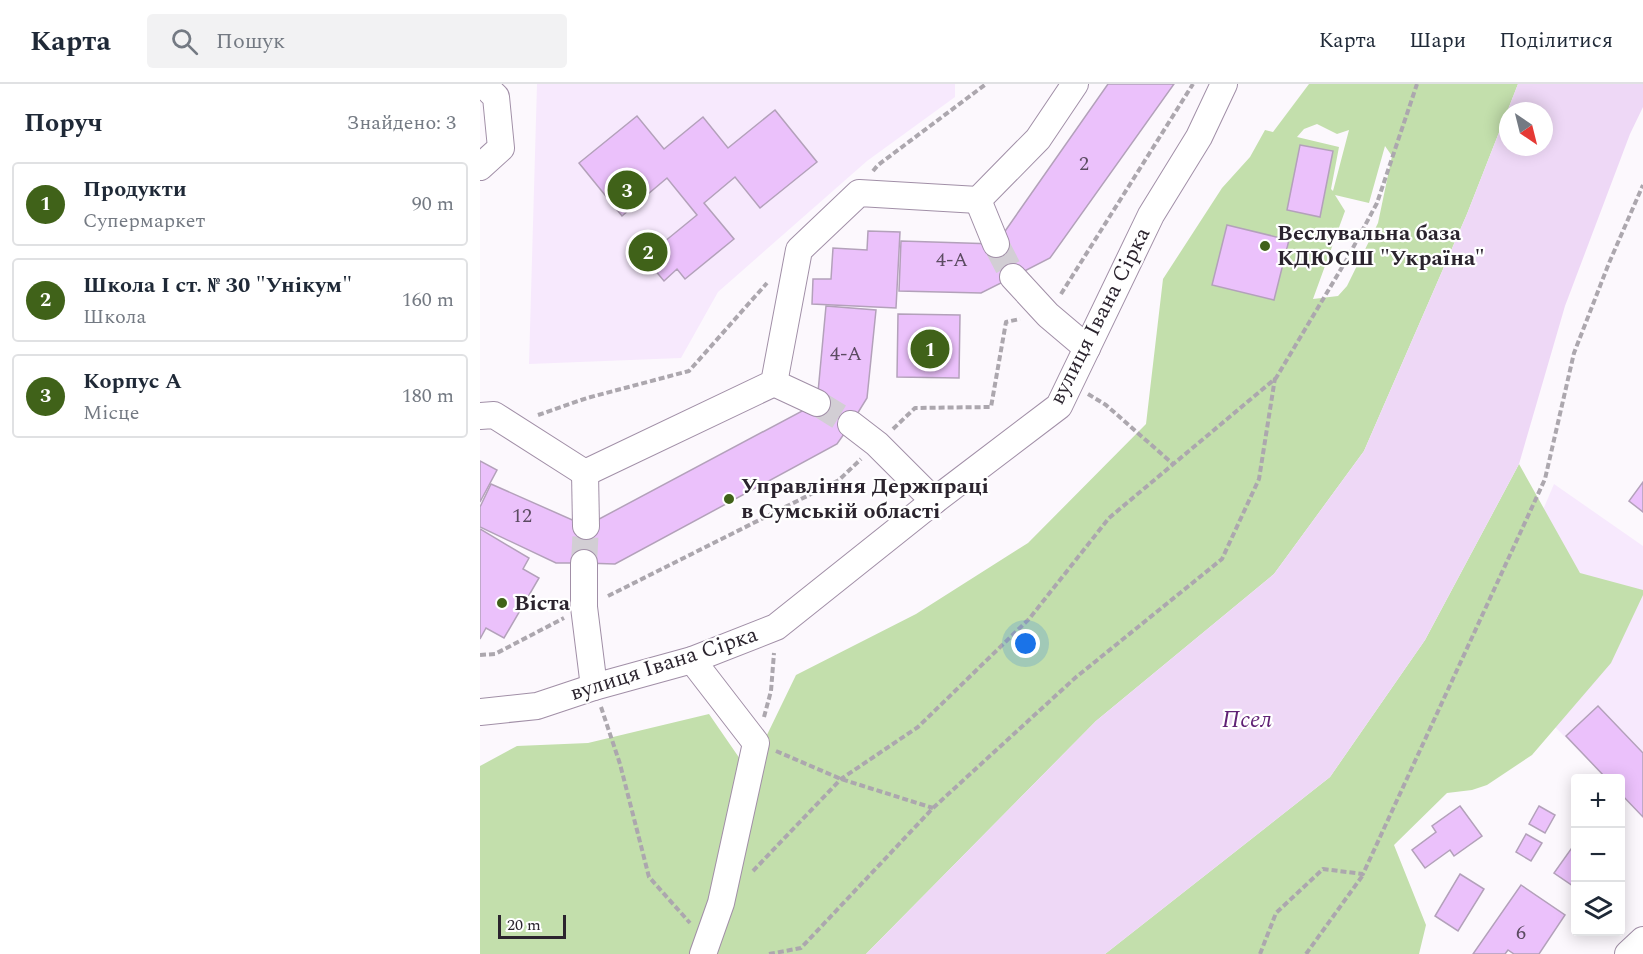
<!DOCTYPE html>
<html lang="uk">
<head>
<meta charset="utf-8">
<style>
	body { margin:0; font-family:Spectral,serif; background:#f2f2f3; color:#1f2937 }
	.controls { position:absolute; right:18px; bottom:18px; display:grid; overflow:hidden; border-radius:6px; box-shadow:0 3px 15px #0003 }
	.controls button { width:54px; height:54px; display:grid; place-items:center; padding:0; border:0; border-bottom:2px solid #e0e1e3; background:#fff; color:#1f2937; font:30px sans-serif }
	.compass { position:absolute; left:1019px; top:18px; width:54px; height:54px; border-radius:50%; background:#fff; box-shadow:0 3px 15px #0003; rotate:145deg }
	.scale { position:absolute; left:18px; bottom:15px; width:68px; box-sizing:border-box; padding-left:6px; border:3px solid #2b242e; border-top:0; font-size:16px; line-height:21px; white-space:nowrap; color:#2b242e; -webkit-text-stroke:4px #fff; paint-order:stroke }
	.you { position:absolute; left:546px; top:560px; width:21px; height:21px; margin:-15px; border:4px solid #fff; border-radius:50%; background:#1a73e8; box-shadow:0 0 0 9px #1a73e833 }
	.badge { display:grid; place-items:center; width:39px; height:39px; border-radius:50%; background:#406219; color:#fff; font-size:20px; font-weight:700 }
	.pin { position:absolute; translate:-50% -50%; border:3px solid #fff; box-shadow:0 2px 6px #0006 }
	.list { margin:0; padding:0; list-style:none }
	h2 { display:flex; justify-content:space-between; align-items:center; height:78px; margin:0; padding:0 24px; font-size:26px }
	h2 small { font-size:20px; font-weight:400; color:#747a83 }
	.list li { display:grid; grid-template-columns:39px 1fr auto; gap:18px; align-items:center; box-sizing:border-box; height:84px; margin:0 12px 12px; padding:0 12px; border:2px solid #e0e1e3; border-radius:6px }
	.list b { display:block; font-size:22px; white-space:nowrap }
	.list p { margin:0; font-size:20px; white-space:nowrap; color:#747a83 }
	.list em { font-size:20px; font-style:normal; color:#747a83 }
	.icon { flex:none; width:33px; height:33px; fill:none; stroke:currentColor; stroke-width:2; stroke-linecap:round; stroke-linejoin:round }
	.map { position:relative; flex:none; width:1163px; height:870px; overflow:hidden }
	header { display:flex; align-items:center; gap:36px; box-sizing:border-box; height:84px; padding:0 30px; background:#fff; border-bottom:2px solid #e0e1e3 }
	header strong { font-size:28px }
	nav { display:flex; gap:33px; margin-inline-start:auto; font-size:21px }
	.search { width:420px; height:54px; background:#f2f2f3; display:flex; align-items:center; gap:15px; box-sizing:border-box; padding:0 21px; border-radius:6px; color:#747a83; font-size:22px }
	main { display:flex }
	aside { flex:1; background:#fff }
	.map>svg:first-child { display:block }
</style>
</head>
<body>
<header>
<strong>Карта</strong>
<div class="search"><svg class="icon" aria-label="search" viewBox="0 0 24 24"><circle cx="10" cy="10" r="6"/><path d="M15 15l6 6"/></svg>Пошук</div>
<nav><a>Карта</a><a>Шари</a><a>Поділитися</a></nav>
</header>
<main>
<aside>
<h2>Поруч<small>Знайдено: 3</small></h2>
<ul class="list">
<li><span class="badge">1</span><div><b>Продукти</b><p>Супермаркет</p></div><em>90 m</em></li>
<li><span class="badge">2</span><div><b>Школа І ст. № 30 &quot;Унікум&quot;</b><p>Школа</p></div><em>160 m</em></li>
<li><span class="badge">3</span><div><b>Корпус А</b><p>Місце</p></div><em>180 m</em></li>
</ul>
</aside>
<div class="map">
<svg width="1163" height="870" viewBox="0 0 1163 870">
	<rect width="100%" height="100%" fill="#fcf8fd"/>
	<!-- built -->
	<g fill="#f7e9fd">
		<polygon points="57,0 475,0 475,13 387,77 238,208 201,274 49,280"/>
		<polygon points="1074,400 1163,462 1163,733 1140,694 1126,694 1057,625 1034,494"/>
	</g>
	<!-- green -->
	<g fill="#c3dfac" fill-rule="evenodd">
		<path d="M829,0H1038L987,130L884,367L794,490L616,637L386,870H0V682L37,662L108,659L229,630L269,688L316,591L436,530L548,459L666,340L683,195L742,104L770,73L785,46L793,48ZM837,40L857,50L869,46L853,107L851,105L859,63L817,53L824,45ZM905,62L912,72L898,139L867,202L858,212L833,215L865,127L855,111L889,119Z"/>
		<polygon points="1039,380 1100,489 1163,506 1163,511 1131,579 1052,671 1007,701 992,706 967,709 914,761 946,841 939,870 625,870 850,693 945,556"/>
	</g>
	<!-- water -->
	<path fill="#eed8f6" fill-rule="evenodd" d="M1038,0H1163V23L1150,50L1085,222L1039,380L945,556L850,693L625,870H386L616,637L794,490L884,367L987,130ZM1028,27H1064V63H1028Z"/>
	<!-- building -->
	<g fill="#ebc1fb" stroke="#b3a1ba" stroke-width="1.5">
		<polygon points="628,0 694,0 570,174 533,193 516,160"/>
		<polygon points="295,26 337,78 280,124 255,93 224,119 254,155 205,195 197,185 184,197 169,179 183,167 179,162 217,131 187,94 142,132 99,79 157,32 184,65 223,33 248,64"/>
		<polygon points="820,61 853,67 840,133 807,126"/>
		<polygon points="747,141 809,156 794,216 732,201"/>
		<polygon points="388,147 420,148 416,224 332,220 333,195 351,195 353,164 387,166"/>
		<polygon points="421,157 516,160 533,193 501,209 419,207"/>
		<polygon points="346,222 396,226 387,314 371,340 337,319"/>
		<polygon points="418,230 480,231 479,294 417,293"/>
		<polygon points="337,319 371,340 357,360 135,480 104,479 106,442"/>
		<polygon points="0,377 17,386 0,418"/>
		<polygon points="1163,398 1163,428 1149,417"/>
		<polygon points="11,400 106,442 104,479 76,479 0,443 0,423"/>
		<polygon points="0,445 49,474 43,485 59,494 24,554 6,544 0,555"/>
		<polygon points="1118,622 1163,669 1163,733 1140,709 1140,694 1126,694 1086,652"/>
		<polygon points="980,722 1002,752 974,772 970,766 945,784 932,766 956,748 952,742"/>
		<polygon points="1059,722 1075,731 1065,749 1049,740"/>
		<polygon points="1046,750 1062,759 1051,777 1036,768"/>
		<polygon points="1096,758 1096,804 1074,789"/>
		<polygon points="980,790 1004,805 978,847 955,832"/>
		<polygon points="1041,801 1085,831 1059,870 1034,870 1028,866 1025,870 993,870"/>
	</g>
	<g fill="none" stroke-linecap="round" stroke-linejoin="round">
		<!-- minor-tunnel -->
		<g stroke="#d2ced4" stroke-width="26" stroke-dasharray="26 13" stroke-linecap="butt">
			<polyline points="516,160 533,193"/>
			<polyline points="337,319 371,340"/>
			<polyline points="104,479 106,442"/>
		</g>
		<defs>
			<g id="minor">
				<polyline points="0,83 21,64 16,13 3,0"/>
				<polyline points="498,116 516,160"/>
				<polyline points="533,193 568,231 607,264"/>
				<polyline points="294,299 337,319"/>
				<polyline points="0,332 14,331 105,389 294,299 319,166 379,109 498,116 558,55 595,0"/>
				<polyline points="371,340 397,360 454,417"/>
				<polyline points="105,389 106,442"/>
				<polyline points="104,479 104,523 114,603"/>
				<polyline points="212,576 276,659 241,819 223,870"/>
				<polyline points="0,628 57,622 114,603 212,576 296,543 454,417 579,322 671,131 719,53 744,0"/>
				<polyline points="1148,870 1163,856"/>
			</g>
		</defs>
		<!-- minor casing -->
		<use href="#minor" stroke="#a18fa7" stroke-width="28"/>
		<!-- path -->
		<g stroke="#aca7ae" stroke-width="4" stroke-dasharray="6 3" stroke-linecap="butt">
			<polyline points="393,87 398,81 506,0"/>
			<polyline points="581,210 713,0"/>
			<polyline points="608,310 626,321 693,380"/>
			<polyline points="58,331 107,314 209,287 287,199"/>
			<polyline points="413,345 435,324 511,323 526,238 540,235"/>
			<polyline points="128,512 359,396 381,375"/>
			<polyline points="0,571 15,570 84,534"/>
			<polyline points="121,623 140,680 169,793 210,839"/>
			<polyline points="284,633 291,607 294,569"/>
			<polyline points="296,667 361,695 453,724"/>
			<polyline points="273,787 361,695 438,643 549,535 629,434 796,294 867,175 897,119 937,0"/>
			<polyline points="289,870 321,864 453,724 595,594 742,475 779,395 795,294"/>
			<polyline points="780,870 796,829 843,785 883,790 1065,395 1094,269 1129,179 1163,101"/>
			<polyline points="826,870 883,791"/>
		</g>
		<!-- minor -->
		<use href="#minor" stroke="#fff" stroke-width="26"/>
	</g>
	<!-- markers -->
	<g fill="#406219" stroke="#fff" stroke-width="2">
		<circle cx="785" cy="162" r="6"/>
		<circle cx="249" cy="415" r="6"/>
		<circle cx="22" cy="519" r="6"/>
	</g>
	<g text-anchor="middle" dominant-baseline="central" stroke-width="4.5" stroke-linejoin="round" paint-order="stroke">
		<!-- number labels -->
		<g font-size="20" fill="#5b4b61">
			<text x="604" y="80">2</text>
			<text x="472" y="176">4-А</text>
			<text x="366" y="270">4-А</text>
			<text x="42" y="432">12</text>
			<text x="1041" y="849">6</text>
		</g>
		<!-- poi labels -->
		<g font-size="22" font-weight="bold" fill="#2b242e" stroke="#fff" text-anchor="start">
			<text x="797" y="149">Веслувальна база<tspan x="797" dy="25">КДЮСШ "Україна"</tspan></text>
			<text x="261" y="402">Управління Держпраці<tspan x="261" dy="25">в Сумській області</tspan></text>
			<text x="34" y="519">Віста</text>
		</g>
		<!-- street labels -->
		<g font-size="22" fill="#2b242e" stroke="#fff">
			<text transform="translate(620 232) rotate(-63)">вулиця Івана Сірка</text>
			<text transform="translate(184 580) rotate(-18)">вулиця Івана Сірка</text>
		</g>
		<!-- water labels -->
		<g font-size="24" font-style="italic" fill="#602175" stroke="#fff">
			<text x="767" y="636">Псел</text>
		</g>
	</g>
</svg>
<div class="controls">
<button>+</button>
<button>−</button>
<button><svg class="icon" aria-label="layers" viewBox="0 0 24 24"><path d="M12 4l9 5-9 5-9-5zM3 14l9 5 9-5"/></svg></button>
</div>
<svg class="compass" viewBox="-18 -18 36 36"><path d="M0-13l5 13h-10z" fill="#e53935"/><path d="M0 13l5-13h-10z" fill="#747a83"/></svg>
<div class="scale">20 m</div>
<div class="you"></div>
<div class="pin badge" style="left:450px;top:265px">1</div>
<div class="pin badge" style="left:168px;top:168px">2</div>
<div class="pin badge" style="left:147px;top:106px">3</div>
</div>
</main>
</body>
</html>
